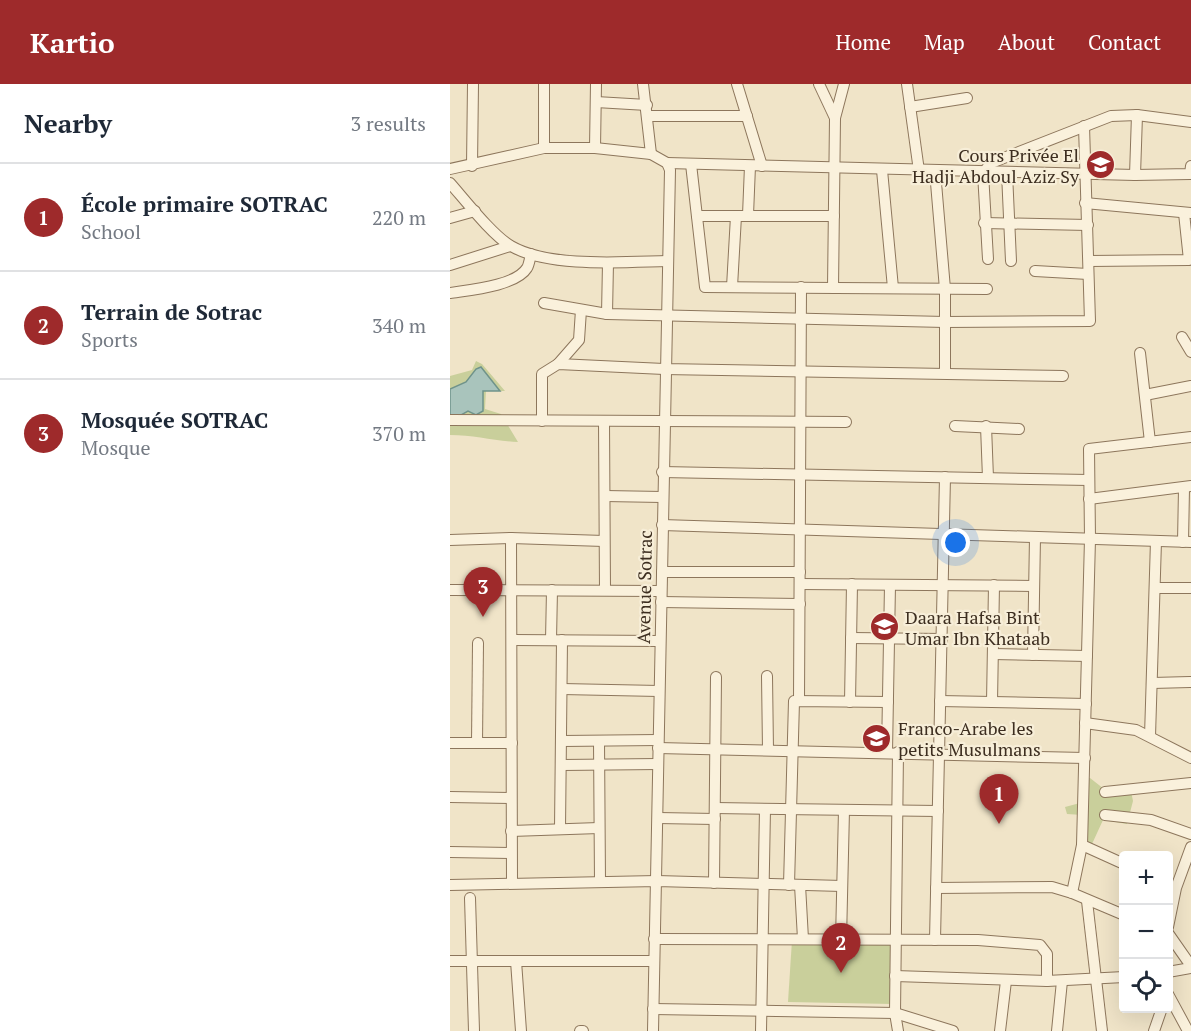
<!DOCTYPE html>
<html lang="en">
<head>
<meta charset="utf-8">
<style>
	body { margin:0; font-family:"PT Serif",serif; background:#f6f6f7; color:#1f2937 }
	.controls { position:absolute; right:18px; bottom:18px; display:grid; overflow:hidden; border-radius:6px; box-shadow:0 6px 24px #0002 }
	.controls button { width:54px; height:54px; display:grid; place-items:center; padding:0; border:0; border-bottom:2px solid #e0e1e3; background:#fff; color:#1f2937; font:30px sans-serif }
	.you { position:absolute; left:506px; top:459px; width:21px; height:21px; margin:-15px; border:4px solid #fff; border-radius:50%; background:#1a73e8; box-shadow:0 0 0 9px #1a73e833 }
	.badge { display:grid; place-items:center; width:39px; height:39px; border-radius:50%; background:#9e2a2b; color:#fff; font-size:20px; font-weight:700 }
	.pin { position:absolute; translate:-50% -50px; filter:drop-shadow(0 2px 3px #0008) }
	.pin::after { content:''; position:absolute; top:32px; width:21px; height:18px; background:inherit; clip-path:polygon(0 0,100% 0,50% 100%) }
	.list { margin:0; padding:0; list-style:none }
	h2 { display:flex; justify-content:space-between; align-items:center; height:78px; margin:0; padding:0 24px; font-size:26px }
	h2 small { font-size:20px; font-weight:400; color:#747a83 }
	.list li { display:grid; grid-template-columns:39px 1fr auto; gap:18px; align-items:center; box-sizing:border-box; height:108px; padding:0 24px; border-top:2px solid #e0e1e3 }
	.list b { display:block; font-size:22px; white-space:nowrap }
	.list p { margin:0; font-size:20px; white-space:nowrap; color:#747a83 }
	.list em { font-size:20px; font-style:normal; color:#747a83 }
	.icon { flex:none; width:33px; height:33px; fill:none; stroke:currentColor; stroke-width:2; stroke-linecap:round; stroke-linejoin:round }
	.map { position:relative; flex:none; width:741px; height:947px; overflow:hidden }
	header { display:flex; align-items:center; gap:36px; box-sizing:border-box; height:84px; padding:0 30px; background:#9e2a2b; color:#fff }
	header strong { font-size:28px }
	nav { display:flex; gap:33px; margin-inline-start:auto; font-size:21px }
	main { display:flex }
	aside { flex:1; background:#fff }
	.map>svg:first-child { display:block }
</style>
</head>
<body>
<header>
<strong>Kartio</strong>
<nav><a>Home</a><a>Map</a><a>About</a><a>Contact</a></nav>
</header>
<main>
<aside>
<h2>Nearby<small>3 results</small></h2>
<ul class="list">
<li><span class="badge">1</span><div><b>École primaire SOTRAC</b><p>School</p></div><em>220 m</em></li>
<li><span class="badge">2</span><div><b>Terrain de Sotrac</b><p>Sports</p></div><em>340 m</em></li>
<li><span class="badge">3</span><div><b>Mosquée SOTRAC</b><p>Mosque</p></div><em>370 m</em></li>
</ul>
</aside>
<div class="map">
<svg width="741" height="947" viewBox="0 0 741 947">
	<rect width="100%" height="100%" fill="#f0e4c8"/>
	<!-- green -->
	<g fill="#c9cf9b">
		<path d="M26,277L32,280L55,307H36L35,325L51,330L68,358C45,357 24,351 0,351V292L22,286Z"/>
		<polygon points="640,694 654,705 680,702 683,717 677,740 653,736 642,760 631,755 632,731 617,730 615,723 630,719 633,696"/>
		<polygon points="342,856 442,860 442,920 338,918"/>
	</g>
	<!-- water -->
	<polygon fill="#a9c4bc" stroke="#6f938a" stroke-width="1.5" points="31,283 50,307 33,307 33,327 26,331 18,327 0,337 0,305 16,298 26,285"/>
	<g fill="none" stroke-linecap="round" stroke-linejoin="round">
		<defs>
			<g id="minor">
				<polyline points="193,0 201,70"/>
				<polyline points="287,0 312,82"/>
				<polyline points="369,0 385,34"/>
				<polyline points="457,0 469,87"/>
				<polyline points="146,18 197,21"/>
				<polyline points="460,23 517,14"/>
				<polyline points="198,32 297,32"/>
				<polyline points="94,64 94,0"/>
				<polyline points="145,64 146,0"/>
				<polyline points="217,79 685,91 740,90 741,82"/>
				<polyline points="241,80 255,203 537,205"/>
				<polyline points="22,82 23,0"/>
				<polyline points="0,85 94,64 145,64 201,70 217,79 220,86 203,947"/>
				<polyline points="432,86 443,204"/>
				<polyline points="485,87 495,205 495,288"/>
				<polyline points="557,89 561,177"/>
				<polyline points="685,91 687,31"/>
				<path d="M0,99C15,116 43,152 61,162C99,184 174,178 217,177"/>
				<polyline points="635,119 741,129"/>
				<polyline points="298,131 300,82"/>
				<polyline points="247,132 384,132"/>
				<polyline points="0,134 25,127"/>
				<polyline points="534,139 638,141"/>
				<polyline points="538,175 533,89 541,79 661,32 687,31 741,38"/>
				<polyline points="639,177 739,176 734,129"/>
				<polyline points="0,181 60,162"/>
				<polyline points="585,187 638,190"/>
				<polyline points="282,203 286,132"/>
				<polyline points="383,204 385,34 394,0"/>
				<path d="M0,209C19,206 66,202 77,184C79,181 80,174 81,170"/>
				<polyline points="94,219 157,230 495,238 640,237 634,42"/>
				<polyline points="157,230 158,179"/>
				<polyline points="732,253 741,268"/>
				<polyline points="690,269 700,358"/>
				<polyline points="108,280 129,256 131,226"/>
				<polyline points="695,311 741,302"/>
				<polyline points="0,336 396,338"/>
				<polyline points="92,337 92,290 108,280 214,285 613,292"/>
				<polyline points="154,337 155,506"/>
				<polyline points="505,342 569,345"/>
				<polyline points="536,342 538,394"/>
				<polyline points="212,388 639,396"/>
				<polyline points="155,412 212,413"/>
				<polyline points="639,415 741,402"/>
				<polyline points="212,441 741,458"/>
				<polyline points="61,454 62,798"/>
				<polyline points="0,456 61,454 154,457"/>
				<polyline points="733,458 734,405"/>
				<polyline points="212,488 350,488"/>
				<polyline points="350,500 584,502"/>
				<polyline points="705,504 741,504"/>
				<polyline points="0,506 211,507"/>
				<polyline points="211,518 350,520"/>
				<polyline points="401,554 492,555"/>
				<polyline points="63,556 209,557"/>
				<polyline points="101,556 102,506"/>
				<polyline points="543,570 637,572"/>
				<polyline points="583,571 585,453"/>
				<polyline points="317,592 318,666"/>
				<polyline points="702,599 740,598"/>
				<polyline points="112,605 209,607"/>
				<polyline points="349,617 351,203"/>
				<polyline points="490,617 636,620"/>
				<polyline points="400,618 402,500"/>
				<polyline points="542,618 544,501"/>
				<polyline points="635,639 686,646 741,674"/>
				<polyline points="700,652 706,457"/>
				<polyline points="112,657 208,656"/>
				<polyline points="149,657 150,797"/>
				<polyline points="0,659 62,659"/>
				<polyline points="27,659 28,559"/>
				<polyline points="208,664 635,674"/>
				<polyline points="437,668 440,501"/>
				<polyline points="448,668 445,929 448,947"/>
				<polyline points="112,681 208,680"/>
				<polyline points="655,708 741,699"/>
				<polyline points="0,713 61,714"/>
				<polyline points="265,724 488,727"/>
				<polyline points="655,731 701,736 741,750"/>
				<polyline points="208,734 265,735"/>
				<polyline points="110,745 112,556"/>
				<polyline points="61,747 149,744"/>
				<polyline points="632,761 674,780"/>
				<polyline points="0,768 61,769"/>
				<polyline points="264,799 266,593"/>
				<polyline points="0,801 207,797 392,802"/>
				<polyline points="339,801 344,617 438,618"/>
				<polyline points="350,801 353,855"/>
				<polyline points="486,804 602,803 622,809 674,831"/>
				<polyline points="622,809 632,761 640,455 639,365 741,353"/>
				<polyline points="20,814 24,947"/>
				<polyline points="637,817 652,947"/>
				<polyline points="718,843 726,804 741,763"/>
				<polyline points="718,849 741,882"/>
				<polyline points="204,855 528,856 590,861 597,870 597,897"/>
				<polyline points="391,856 394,726"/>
				<polyline points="485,856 495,393"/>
				<polyline points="0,877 204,877"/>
				<polyline points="66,877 71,947"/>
				<polyline points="718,888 741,884"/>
				<polyline points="445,892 597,897 674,893"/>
				<polyline points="718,910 738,947"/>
				<polyline points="203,925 445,929 503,947"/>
				<polyline points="130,947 133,947"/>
				<polyline points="311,947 315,725"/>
				<polyline points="550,947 556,897"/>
				<polyline points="607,947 612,897"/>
				<polyline points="704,947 712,924"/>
			</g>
		</defs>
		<!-- minor casing -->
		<use href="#minor" stroke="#8d765c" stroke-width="12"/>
		<!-- minor -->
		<use href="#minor" stroke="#faf1dc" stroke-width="10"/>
	</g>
	<!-- icons -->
	<defs>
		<symbol id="school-disc" viewBox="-11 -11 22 22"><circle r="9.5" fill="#9e2a2b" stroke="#f7eed8"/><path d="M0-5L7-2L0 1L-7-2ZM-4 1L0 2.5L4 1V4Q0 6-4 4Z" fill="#fff"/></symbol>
	</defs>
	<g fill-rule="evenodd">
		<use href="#school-disc" x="634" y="64" width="33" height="33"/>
		<use href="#school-disc" x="418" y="526" width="33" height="33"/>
		<use href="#school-disc" x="410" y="638" width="33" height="33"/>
	</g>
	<g text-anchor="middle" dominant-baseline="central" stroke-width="4.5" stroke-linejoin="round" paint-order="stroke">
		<!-- poi labels -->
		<g font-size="18" fill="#3d2e20" stroke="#f7eed8" text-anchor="start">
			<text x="629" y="71" text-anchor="end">Cours Privée El<tspan x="629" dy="21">Hadji Abdoul Aziz Sy</tspan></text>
			<text x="455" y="533">Daara Hafsa Bint<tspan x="455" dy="21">Umar Ibn Khataab</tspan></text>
			<text x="448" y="644">Franco-Arabe les<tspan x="448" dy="21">petits Musulmans</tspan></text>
		</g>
		<!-- street labels -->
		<g font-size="18" fill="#3d2e20" stroke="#f7eed8">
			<text transform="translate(194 503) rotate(-89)">Avenue Sotrac</text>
		</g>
	</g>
</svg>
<div class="controls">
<button>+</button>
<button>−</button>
<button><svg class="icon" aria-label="locate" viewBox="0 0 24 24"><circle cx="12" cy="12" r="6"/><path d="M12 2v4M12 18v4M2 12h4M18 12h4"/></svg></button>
</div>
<div class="you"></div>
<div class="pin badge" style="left:549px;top:740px">1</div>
<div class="pin badge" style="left:391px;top:889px">2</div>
<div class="pin badge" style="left:33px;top:533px">3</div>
</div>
</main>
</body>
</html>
